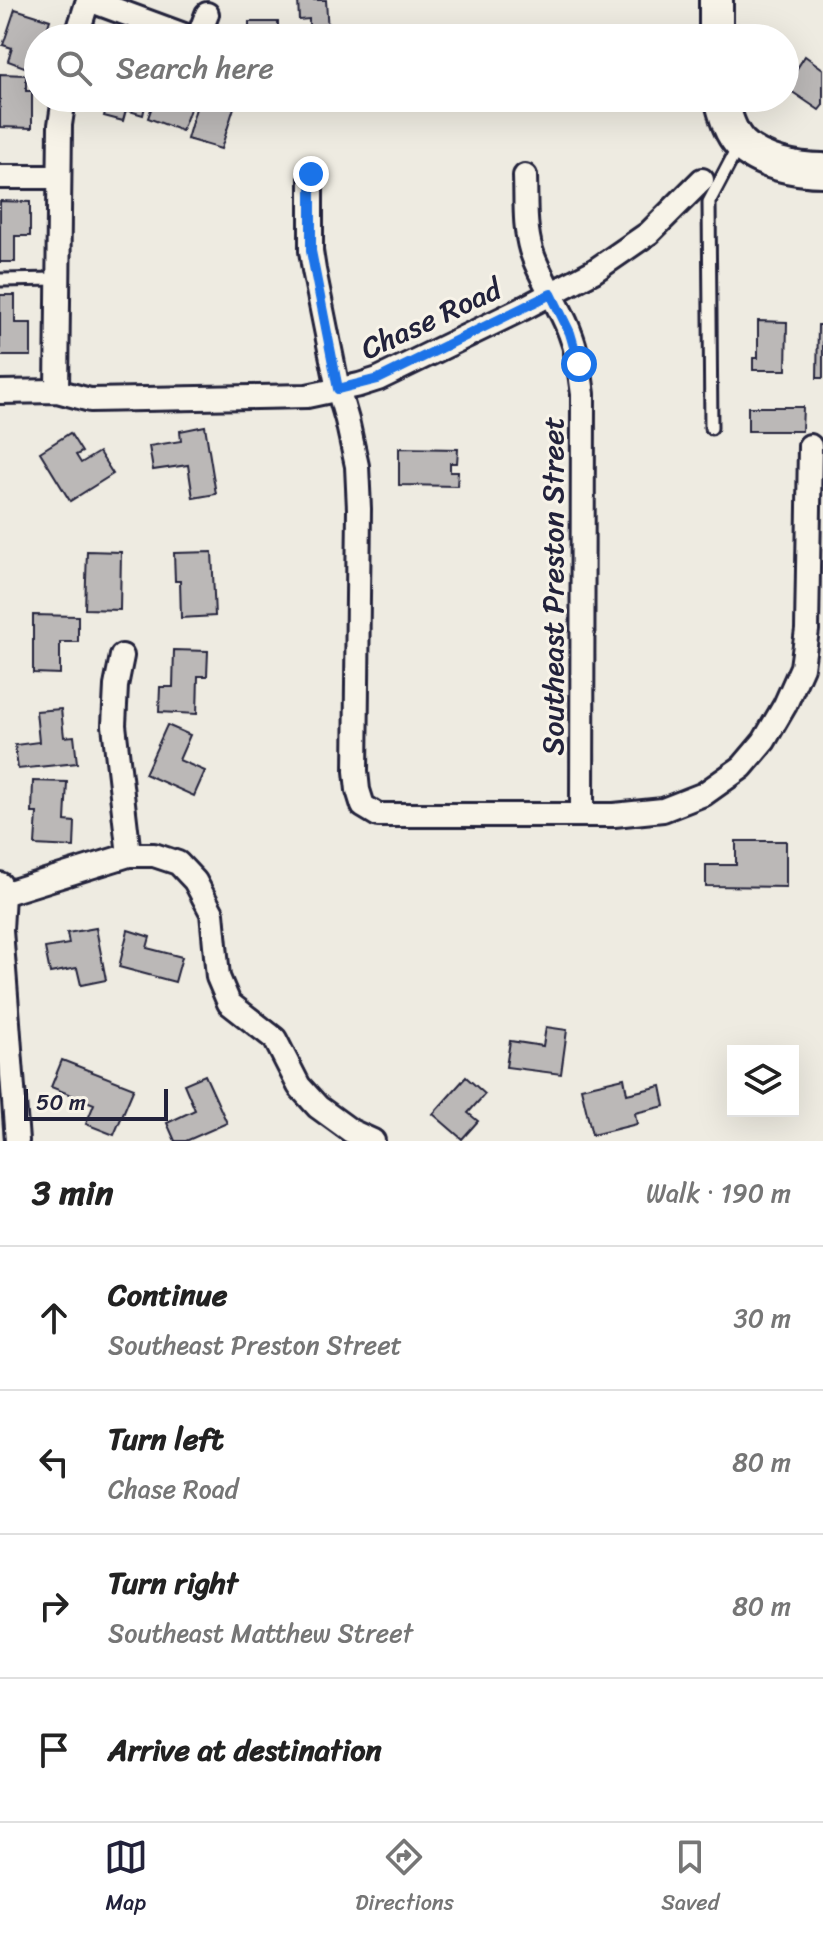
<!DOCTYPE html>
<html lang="en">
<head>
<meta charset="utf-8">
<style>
	body { margin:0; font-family:Sriracha,sans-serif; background:#f2f2f2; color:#222 }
	.controls { position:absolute; right:24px; bottom:24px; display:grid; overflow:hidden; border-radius:0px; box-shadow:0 8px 32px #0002 }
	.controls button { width:72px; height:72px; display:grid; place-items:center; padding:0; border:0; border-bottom:2px solid #e0e0e0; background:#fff; color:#222; font:40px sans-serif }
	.scale { position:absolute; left:24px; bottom:20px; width:144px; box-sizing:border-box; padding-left:8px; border:4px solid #22223b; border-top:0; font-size:22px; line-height:28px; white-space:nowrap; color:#22223b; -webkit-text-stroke:6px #f7f3e8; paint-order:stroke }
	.stop { position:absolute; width:24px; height:24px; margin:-18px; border:6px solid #1a73e8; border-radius:50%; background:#fff }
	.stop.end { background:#1a73e8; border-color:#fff; box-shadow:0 2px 8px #0008 }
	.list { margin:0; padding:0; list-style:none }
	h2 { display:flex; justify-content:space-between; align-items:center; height:104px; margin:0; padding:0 32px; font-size:34px }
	h2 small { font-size:26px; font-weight:400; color:#767676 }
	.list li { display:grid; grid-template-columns:52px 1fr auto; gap:24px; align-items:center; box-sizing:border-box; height:144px; padding:0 32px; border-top:2px solid #e0e0e0 }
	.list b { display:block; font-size:30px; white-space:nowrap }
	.list p { margin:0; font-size:26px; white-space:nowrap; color:#767676 }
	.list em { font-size:26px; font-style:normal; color:#767676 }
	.icon { flex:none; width:44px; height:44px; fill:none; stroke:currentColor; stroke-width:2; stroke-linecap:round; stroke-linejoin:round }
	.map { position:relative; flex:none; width:823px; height:1141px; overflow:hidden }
	.search { position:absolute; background:#fff; box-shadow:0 8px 32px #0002; left:24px; right:24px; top:24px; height:88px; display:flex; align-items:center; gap:20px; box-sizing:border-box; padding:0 28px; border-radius:44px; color:#767676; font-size:30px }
	.sheet { height:680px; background:#fff }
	nav { display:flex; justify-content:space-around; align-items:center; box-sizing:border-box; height:112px; border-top:2px solid #e0e0e0; background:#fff; font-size:22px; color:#767676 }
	nav a { display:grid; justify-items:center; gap:4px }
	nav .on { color:#22223b }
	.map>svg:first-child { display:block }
</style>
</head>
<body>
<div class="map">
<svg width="823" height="1141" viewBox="0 0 823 1141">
	<rect width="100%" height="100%" fill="#eeebe1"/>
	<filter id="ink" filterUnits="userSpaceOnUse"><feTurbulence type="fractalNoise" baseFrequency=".0125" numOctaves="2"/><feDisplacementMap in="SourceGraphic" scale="16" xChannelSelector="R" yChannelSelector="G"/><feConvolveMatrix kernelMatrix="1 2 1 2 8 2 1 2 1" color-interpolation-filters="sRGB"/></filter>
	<g filter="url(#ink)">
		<!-- building -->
		<g fill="#bbb8b7" stroke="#22223b" stroke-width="2">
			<polygon points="298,0 326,0 328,32 309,33 309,19 299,20"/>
			<polygon points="15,9 50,20 44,38 38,38 38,54 32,52 27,68 8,61 12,48 3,45"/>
			<rect x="249" y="22" width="29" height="16"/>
			<polygon points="805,56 823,69 823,105 819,110 785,87"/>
			<polygon points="0,74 26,75 26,91 32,91 32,128 0,127"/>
			<polygon points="109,98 147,98 143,115 126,110 123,121 104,116"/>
			<polygon points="155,98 194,98 182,131 148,118"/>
			<polygon points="199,98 237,98 221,149 187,139"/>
			<polygon points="0,201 30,202 30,236 15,236 15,262 0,262"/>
			<polygon points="0,295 15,295 15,323 31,323 31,356 0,356"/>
			<polygon points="758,321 787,322 786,370 753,370 753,358 758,358"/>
			<polygon points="818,325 823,325 823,378 817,378"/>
			<polygon points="748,407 803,407 802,431 748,431"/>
			<polygon points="205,426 216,494 193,498 188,465 153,470 149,446 181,441 180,431"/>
			<polygon points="70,433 82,452 76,455 81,463 99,452 113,474 70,501 40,452"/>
			<polygon points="399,448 458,449 457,463 450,463 450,472 458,472 457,486 399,485"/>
			<polygon points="87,551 121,552 120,610 85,609"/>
			<polygon points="212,552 215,616 181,618 180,581 175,581 174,553"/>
			<polygon points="33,615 78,616 78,642 60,642 60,674 33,673"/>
			<polygon points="174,650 208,651 207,676 198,676 197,714 159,712 160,687 173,687"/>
			<polygon points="61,709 64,737 74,736 77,763 18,769 15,745 39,742 36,711"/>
			<polygon points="167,725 190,735 179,760 205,771 194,796 145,774"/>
			<polygon points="33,781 67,782 65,821 75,822 74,847 35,845 37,813 32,813"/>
			<polygon points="736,841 786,841 786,887 706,886 706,865 736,865"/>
			<polygon points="96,928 106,980 81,985 77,968 50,973 45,948 69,944 67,933"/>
			<polygon points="128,930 150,937 147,948 182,957 175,982 119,967"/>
			<polygon points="546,1027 567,1030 561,1074 506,1067 510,1041 543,1046"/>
			<polygon points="62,1060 134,1088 114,1135 86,1124 94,1104 51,1087"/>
			<polygon points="205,1075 227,1123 186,1141 175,1141 167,1123 195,1110 184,1084"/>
			<polygon points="466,1077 485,1094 468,1113 478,1121 462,1139 433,1114"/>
			<polygon points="624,1078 627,1094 661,1086 665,1106 635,1113 637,1124 592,1135 581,1088"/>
		</g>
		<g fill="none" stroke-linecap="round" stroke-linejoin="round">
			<defs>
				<g id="lane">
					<polyline points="0,280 57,279"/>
					<polyline points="711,428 709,202 738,147"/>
				</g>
				<g id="street">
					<polyline points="89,0 192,38"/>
					<polyline points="76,38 88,0"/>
					<polyline points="198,38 207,14"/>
					<polyline points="311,174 311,251 314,270 338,389 347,420 357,466 359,509 356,771 358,790 363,806 378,815 614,815 663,810 704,794 742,767 764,741 785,705 802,667 807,630 810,446"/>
					<path d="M525,176C526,201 524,226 531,250C540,279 560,305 570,333C578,353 580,373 583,394L582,815"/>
					<polyline points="0,177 59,177"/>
					<polyline points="57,391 60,125 64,98"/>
					<polyline points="0,392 57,391 90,400 307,396 359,385 378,379 522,309 594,271 649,233 702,180"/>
					<polyline points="122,656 116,686 114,725 129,855"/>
					<polyline points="0,884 3,894 1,930 17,1141"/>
					<polyline points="3,894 129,855 154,855 178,863 195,881 212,913 218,977 229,1003 275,1039 299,1086 318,1107 351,1131 373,1141"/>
				</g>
				<g id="secondary">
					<polyline points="716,38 716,0"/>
					<path d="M721,98C725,113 729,132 741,144C760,163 797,170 823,170"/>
				</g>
			</defs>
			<!-- lane casing -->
			<use href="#lane" stroke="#22223b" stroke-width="17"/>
			<!-- street casing -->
			<use href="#street" stroke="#22223b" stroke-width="28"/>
			<!-- secondary casing -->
			<use href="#secondary" stroke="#22223b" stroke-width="38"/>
			<!-- lane -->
			<use href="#lane" stroke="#f7f3e8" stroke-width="11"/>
			<!-- street -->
			<use href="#street" stroke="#f7f3e8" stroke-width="22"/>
			<!-- secondary -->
			<use href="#secondary" stroke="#f7f3e8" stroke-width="32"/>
		</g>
	</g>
	<g fill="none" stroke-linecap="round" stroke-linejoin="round" filter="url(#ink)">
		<!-- route -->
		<polyline stroke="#1a73e8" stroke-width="10" points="311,174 311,251 338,389 378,379 551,294 570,333 579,364"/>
	</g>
	<g text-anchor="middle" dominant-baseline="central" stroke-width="6" stroke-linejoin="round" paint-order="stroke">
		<!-- street labels -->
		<g font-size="30" fill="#22223b" stroke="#f7f3e8">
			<text transform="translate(431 319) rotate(-25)">Chase Road</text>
			<text transform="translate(553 586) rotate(-90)">Southeast Preston Street</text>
		</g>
	</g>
</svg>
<div class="controls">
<button><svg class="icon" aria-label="layers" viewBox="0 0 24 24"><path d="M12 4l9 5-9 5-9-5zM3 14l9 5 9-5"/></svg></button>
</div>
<div class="scale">50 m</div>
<div class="stop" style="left:579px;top:364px"></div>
<div class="stop end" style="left:311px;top:174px"></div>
<div class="search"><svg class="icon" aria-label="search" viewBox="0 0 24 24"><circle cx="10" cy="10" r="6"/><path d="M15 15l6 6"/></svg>Search here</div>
</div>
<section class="sheet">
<h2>3 min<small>Walk · 190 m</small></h2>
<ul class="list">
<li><svg class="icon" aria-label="ahead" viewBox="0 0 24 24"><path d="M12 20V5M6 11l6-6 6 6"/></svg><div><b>Continue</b><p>Southeast Preston Street</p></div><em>30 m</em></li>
<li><svg class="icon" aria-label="left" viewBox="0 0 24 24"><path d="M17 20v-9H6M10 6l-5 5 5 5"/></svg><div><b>Turn left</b><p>Chase Road</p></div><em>80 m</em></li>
<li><svg class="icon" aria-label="right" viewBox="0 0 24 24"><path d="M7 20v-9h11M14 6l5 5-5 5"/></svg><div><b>Turn right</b><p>Southeast Matthew Street</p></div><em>80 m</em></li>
<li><svg class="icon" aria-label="arrive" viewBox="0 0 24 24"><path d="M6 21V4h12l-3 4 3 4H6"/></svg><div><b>Arrive at destination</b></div></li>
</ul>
</section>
<nav>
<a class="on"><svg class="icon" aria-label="map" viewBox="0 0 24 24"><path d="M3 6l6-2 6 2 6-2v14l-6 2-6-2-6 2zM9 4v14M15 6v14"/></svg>Map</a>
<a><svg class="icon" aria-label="directions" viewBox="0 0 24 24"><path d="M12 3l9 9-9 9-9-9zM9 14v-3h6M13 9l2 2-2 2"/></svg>Directions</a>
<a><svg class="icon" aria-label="saved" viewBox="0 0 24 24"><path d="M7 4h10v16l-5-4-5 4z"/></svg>Saved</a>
</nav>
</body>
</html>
